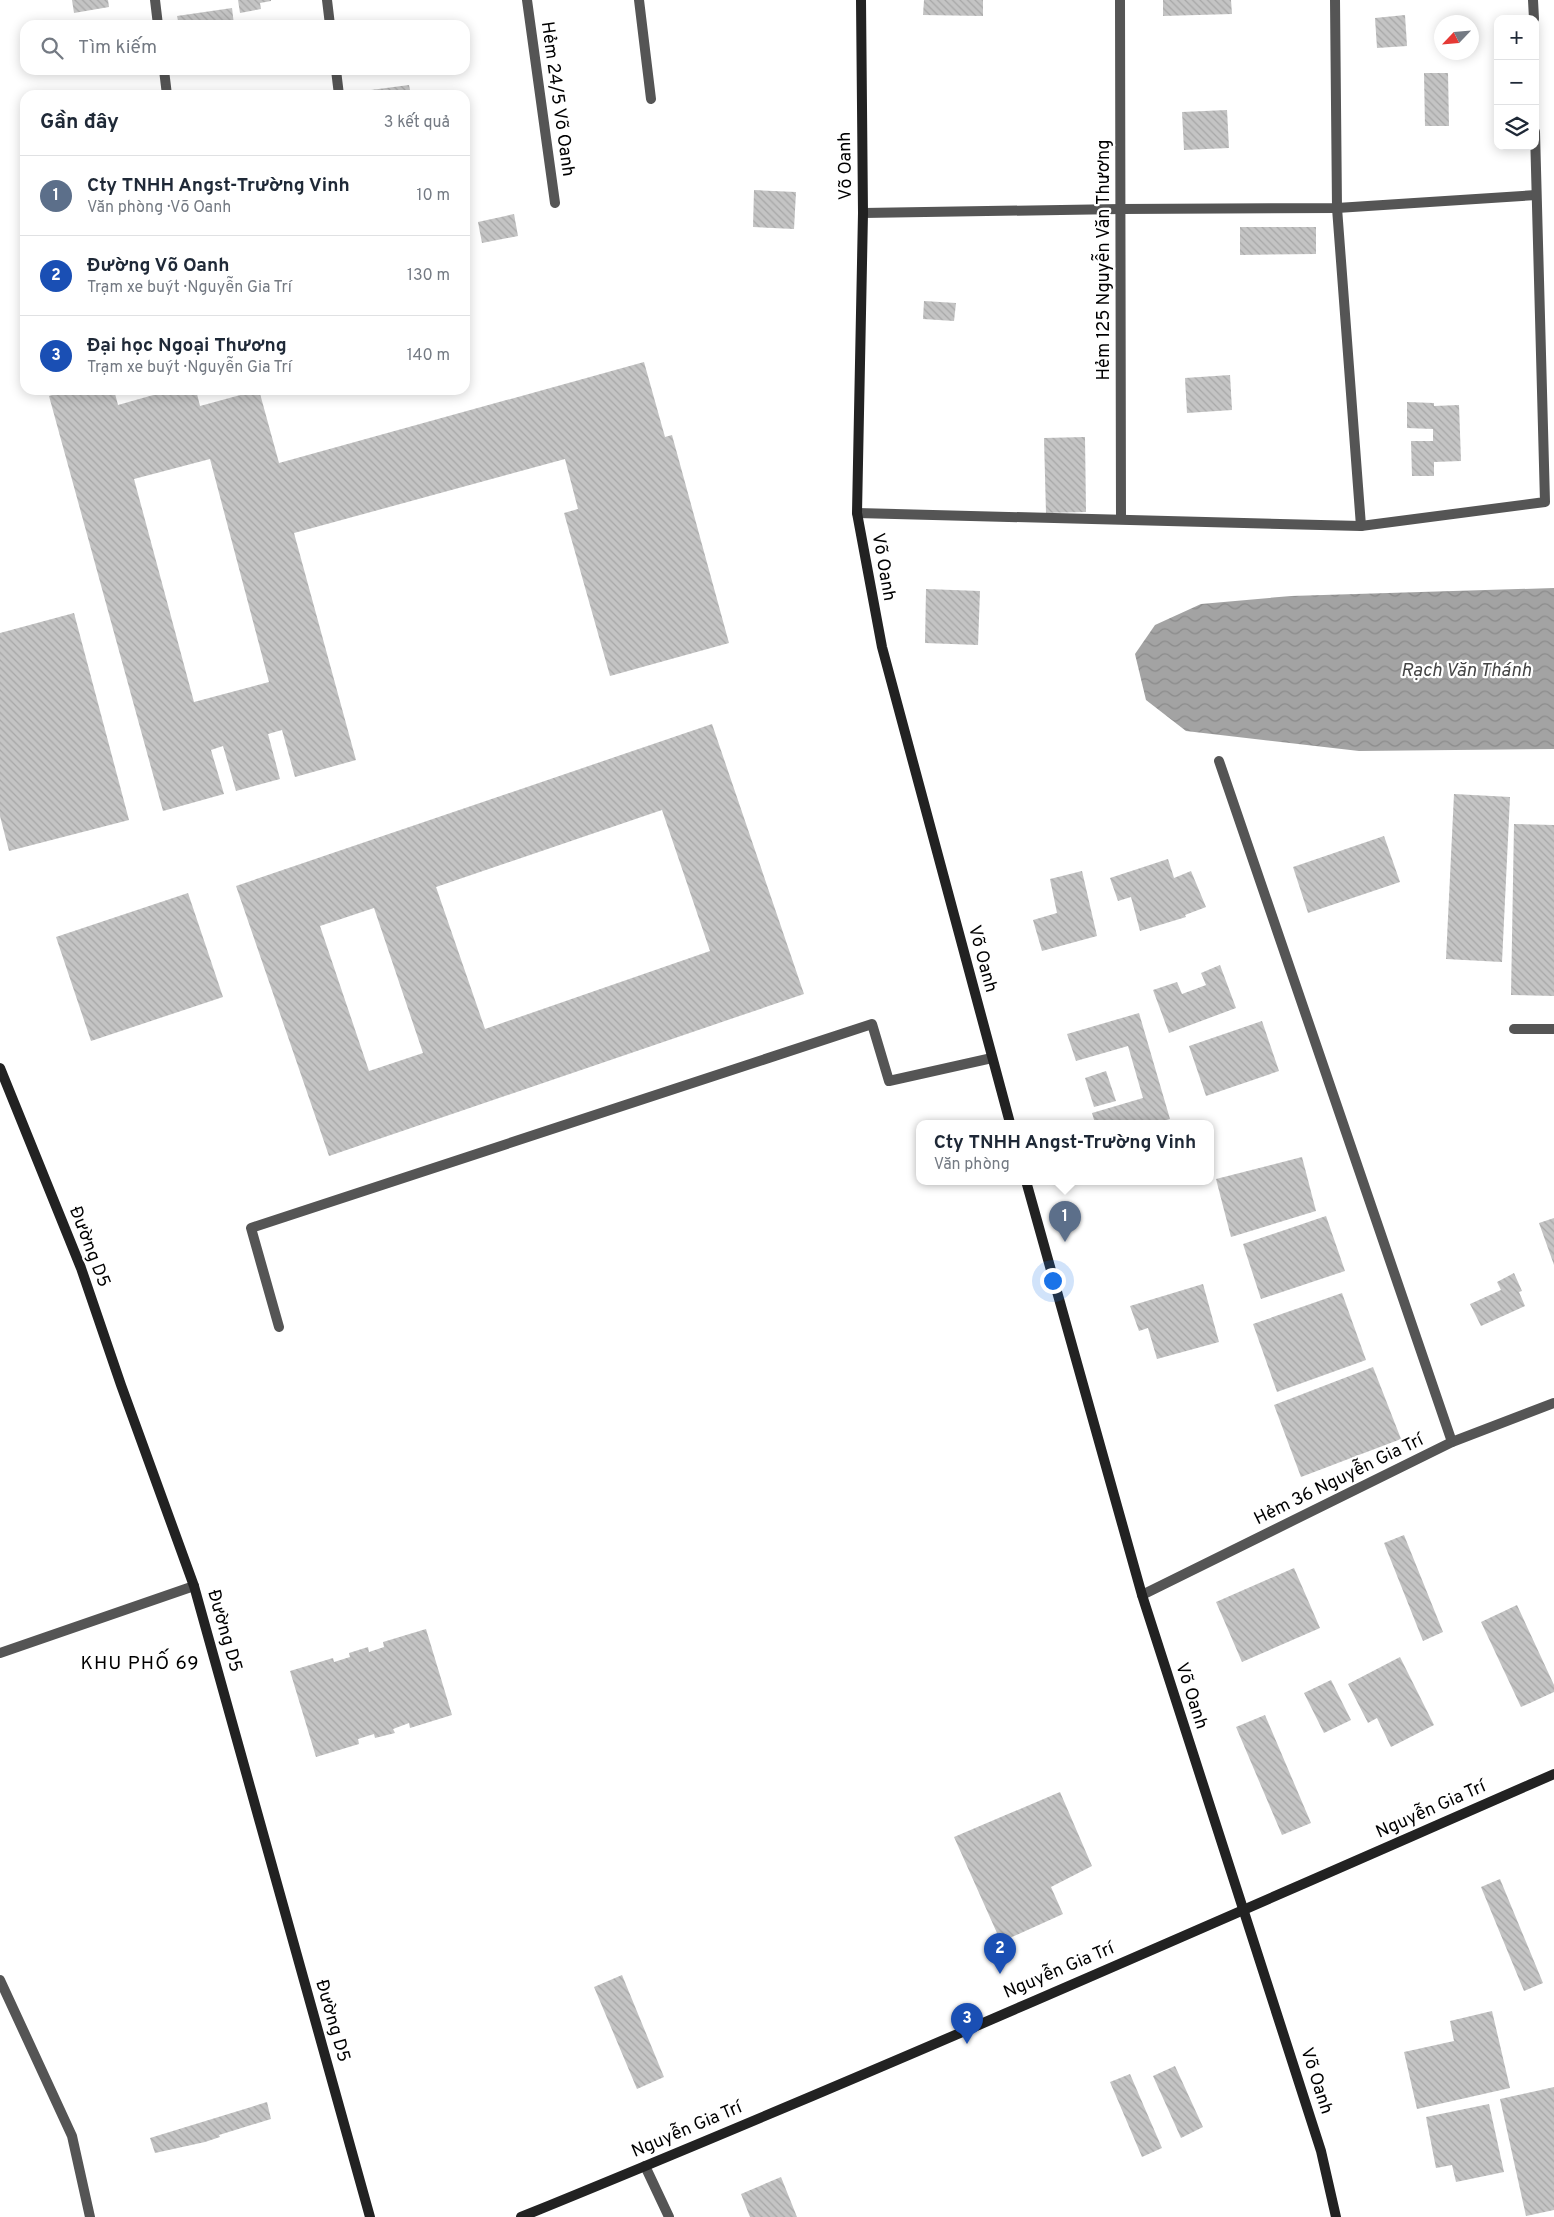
<!DOCTYPE html>
<html lang="vi">
<head>
<meta charset="utf-8">
<style>
	body { margin:0; font-family:Overpass,sans-serif; background:#f6f6f7; color:#1f2937 }
	.controls { position:absolute; right:15px; top:15px; display:grid; overflow:hidden; border-radius:10px; box-shadow:0 2px 12px #0003 }
	.controls button { width:45px; height:45px; display:grid; place-items:center; padding:0; border:0; border-bottom:1px solid #e0e1e3; background:#fff; color:#1f2937; font:25px sans-serif }
	.compass { position:absolute; left:1434px; top:15px; width:45px; height:45px; border-radius:50%; background:#fff; box-shadow:0 2px 12px #0003; rotate:244deg }
	.you { position:absolute; left:1052px; top:1280px; width:18px; height:18px; margin:-12px; border:4px solid #fff; border-radius:50%; background:#1a73e8; box-shadow:0 0 0 8px #1a73e833 }
	.badge { display:grid; place-items:center; width:32px; height:32px; border-radius:50%; background:#2563eb; color:#fff; font-size:16px; font-weight:700 }
	.pin { position:absolute; translate:-50% -41px; filter:drop-shadow(0 1px 2px #0008) }
	.pin::after { content:''; position:absolute; top:26px; width:18px; height:15px; background:inherit; clip-path:polygon(0 0,100% 0,50% 100%) }
	.popup { position:absolute; left:916px; top:1120px; width:298px; height:65px; box-sizing:border-box; display:grid; place-content:center; border-radius:10px; background:#fff; filter:drop-shadow(0 1px 4px #0005); font-size:16px; white-space:nowrap; color:#747a83 }
	.popup b { font-size:19px; color:#1f2937 }
	.popup::after { content:''; position:absolute; left:50%; top:100%; margin-left:-10px; border:10px solid transparent; border-top-color:#fff }
	.list { margin:0; padding:0; list-style:none }
	h2 { display:flex; justify-content:space-between; align-items:center; height:65px; margin:0; padding:0 20px; font-size:21px }
	h2 small { font-size:16px; font-weight:400; color:#747a83 }
	.list li { display:grid; grid-template-columns:32px 1fr auto; gap:15px; align-items:center; box-sizing:border-box; height:80px; padding:0 20px; border-top:1px solid #e0e1e3 }
	.list b { display:block; font-size:19px; white-space:nowrap }
	.list p { margin:0; font-size:16px; white-space:nowrap; color:#747a83 }
	.list em { font-size:16px; font-style:normal; color:#747a83 }
	.icon { flex:none; width:28px; height:28px; fill:none; stroke:currentColor; stroke-width:2; stroke-linecap:round; stroke-linejoin:round }
	.map { position:relative; flex:none; width:1554px; height:2217px; overflow:hidden }
	.search { position:absolute; background:#fff; box-shadow:0 2px 12px #0003; left:20px; top:20px; width:450px; height:55px; display:flex; align-items:center; gap:12px; box-sizing:border-box; padding:0 18px; border-radius:15px; color:#747a83; font-size:19px }
	.panel { position:absolute; background:#fff; box-shadow:0 2px 12px #0003; left:20px; top:90px; width:450px; height:305px; border-radius:15px }
	.map>svg:first-child { display:block }
</style>
</head>
<body>
<div class="map">
<svg width="1554" height="2217" viewBox="0 0 1554 2217">
	<defs>
		<pattern id="water-waves" width="16" height="10" patternUnits="userSpaceOnUse" patternTransform="scale(1.25)"><rect width="16" height="10" fill="#a3a3a3"/><path d="M0 5q4-4 8 0t8 0" fill="none" stroke="#8b8b8b"/></pattern>
		<pattern id="building-back-hatch" width="6" height="6" patternUnits="userSpaceOnUse" patternTransform="scale(1.25)"><rect width="6" height="6" fill="#c4c4c4"/><path d="M-1 5l2 2M0 0l6 6M5-1l2 2" fill="none" stroke="#a7a7a7"/></pattern>
	</defs>
	<rect width="100%" height="100%" fill="#fff"/>
	<!-- water -->
	<polygon fill="url(#water-waves)" points="1554,588 1554,749 1359,751 1186,731 1146,700 1135,654 1155,625 1201,604 1291,596"/>
	<!-- building -->
	<g fill="url(#building-back-hatch)" fill-rule="evenodd">
		<polygon points="72,0 108,0 109,7 74,13"/>
		<polygon points="238,0 271,0 271,1 260,3 261,9 240,13"/>
		<polygon points="924,0 983,0 983,16 923,15"/>
		<polygon points="1163,0 1231,0 1232,14 1163,16"/>
		<polygon points="232,8 234,25 179,25 177,16"/>
		<polygon points="1405,15 1407,46 1377,48 1375,18"/>
		<polygon points="247,70 266,70 266,71 248,74"/>
		<polygon points="1424,73 1448,73 1449,126 1425,126"/>
		<polygon points="409,85 411,95 372,95 371,90"/>
		<polygon points="1227,110 1229,148 1184,150 1182,112"/>
		<polygon points="754,190 796,192 794,229 753,227"/>
		<polygon points="514,214 518,236 482,243 478,222"/>
		<polygon points="1240,227 1316,227 1316,254 1240,255"/>
		<polygon points="924,301 956,303 954,321 923,319"/>
		<path d="M644,362L665,437L672,435L729,643L610,676L564,513L578,509L565,459L294,533L356,760L295,777L282,730L268,734L280,779L236,791L223,746L211,750L224,794L163,811L49,396L70,390H114L118,405L171,390H196L200,406L259,390L279,463ZM210,459L269,682L194,702L134,479Z"/>
		<polygon points="1230,375 1232,410 1187,413 1185,378"/>
		<polygon points="1407,402 1434,403 1434,406 1459,405 1461,461 1434,462 1434,476 1412,476 1411,441 1433,441 1433,429 1407,428"/>
		<polygon points="1085,437 1086,512 1046,513 1044,438"/>
		<polygon points="926,589 980,591 978,645 925,643"/>
		<polygon points="74,613 129,820 9,851 0,816 0,633"/>
		<path d="M712,724L804,994L329,1156L236,886ZM662,810L710,951L485,1029L436,887ZM374,908L423,1053L369,1071L320,926Z"/>
		<polygon points="1454,794 1510,797 1502,962 1446,959"/>
		<polygon points="1514,824 1554,825 1554,996 1511,995"/>
		<polygon points="1384,836 1400,882 1308,913 1293,867"/>
		<polygon points="1168,859 1174,878 1191,871 1206,907 1185,915 1186,917 1140,931 1131,897 1118,901 1110,878"/>
		<polygon points="1082,871 1097,936 1042,951 1033,920 1057,913 1050,879"/>
		<polygon points="188,893 223,997 91,1041 56,937"/>
		<polygon points="1220,965 1236,1008 1169,1033 1153,990 1177,982 1182,994 1206,985 1201,973"/>
		<polygon points="1139,1013 1170,1119 1156,1123 1095,1123 1092,1113 1143,1098 1128,1046 1076,1061 1067,1034"/>
		<polygon points="1262,1021 1279,1071 1206,1096 1189,1046"/>
		<polygon points="1106,1071 1116,1101 1094,1107 1085,1078"/>
		<polygon points="1302,1157 1316,1211 1231,1237 1216,1179"/>
		<polygon points="1326,1216 1345,1271 1261,1299 1243,1244"/>
		<polygon points="1554,1218 1554,1265 1539,1223"/>
		<polygon points="1514,1273 1522,1291 1519,1292 1525,1306 1481,1326 1470,1304 1501,1290 1497,1282"/>
		<polygon points="1203,1284 1219,1342 1157,1359 1148,1328 1139,1331 1130,1306"/>
		<polygon points="1342,1293 1366,1360 1277,1392 1253,1324"/>
		<polygon points="1373,1367 1401,1439 1301,1477 1274,1405"/>
		<polygon points="1404,1535 1443,1632 1423,1641 1384,1543"/>
		<polygon points="1294,1568 1320,1628 1242,1662 1216,1602"/>
		<polygon points="1517,1605 1554,1685 1554,1692 1521,1707 1481,1622"/>
		<polygon points="426,1629 452,1715 410,1728 409,1723 393,1729 395,1733 375,1738 374,1734 358,1739 359,1744 316,1757 290,1671 333,1658 334,1662 350,1657 349,1653 368,1647 369,1652 384,1647 383,1642"/>
		<polygon points="1400,1657 1434,1725 1391,1747 1377,1718 1368,1723 1348,1684"/>
		<polygon points="1331,1680 1351,1720 1324,1733 1304,1693"/>
		<polygon points="1265,1715 1311,1823 1282,1835 1236,1727"/>
		<polygon points="1060,1792 1092,1866 1051,1887 1063,1914 1001,1942 954,1837"/>
		<polygon points="1500,1879 1543,1983 1524,1991 1481,1887"/>
		<polygon points="622,1975 664,2077 637,2089 594,1987"/>
		<polygon points="1492,2011 1510,2088 1417,2109 1404,2052 1454,2041 1450,2021"/>
		<polygon points="1175,2066 1203,2127 1181,2138 1153,2076"/>
		<polygon points="1130,2074 1162,2148 1142,2157 1110,2082"/>
		<polygon points="1554,2087 1554,2210 1526,2216 1500,2099"/>
		<polygon points="267,2102 271,2119 219,2135 220,2137 205,2142 155,2153 150,2138"/>
		<polygon points="1489,2104 1504,2172 1456,2182 1452,2165 1436,2168 1426,2117"/>
		<polygon points="781,2177 797,2217 750,2217 741,2194"/>
	</g>
	<g fill="none" stroke-linecap="round" stroke-linejoin="round">
		<!-- lane -->
		<g stroke="#555" stroke-width="10">
			<polyline points="1514,1029 1554,1029"/>
			<polyline points="279,1327 251,1228 872,1024 889,1081 992,1058"/>
		</g>
		<!-- street -->
		<g stroke="#555" stroke-width="10">
			<polyline points="155,0 158,25"/>
			<polyline points="327,0 330,25"/>
			<polyline points="527,0 555,203"/>
			<polyline points="639,0 651,99"/>
			<polyline points="1120,0 1121,519"/>
			<polyline points="1335,0 1337,208 1361,526"/>
			<polyline points="1533,0 1534,19"/>
			<polyline points="164,70 167,95"/>
			<polyline points="336,70 339,95"/>
			<polyline points="863,213 1121,209 1337,208 1536,195"/>
			<polyline points="857,513 1361,526 1545,502 1535,132"/>
			<polyline points="1219,761 1452,1442"/>
			<polyline points="1142,1595 1452,1442 1554,1403"/>
			<polyline points="0,1653 194,1586"/>
			<polyline points="0,1980 72,2136 90,2217"/>
			<polyline points="645,2166 669,2217"/>
		</g>
		<!-- secondary -->
		<g stroke="#222" stroke-width="10">
			<polyline points="861,0 863,213 857,513 882,647 1010,1123"/>
			<polyline points="0,1068 81,1268 121,1385 194,1586 370,2217"/>
			<polyline points="1026,1181 1142,1595 1321,2151 1336,2217"/>
			<path d="M521,2217C868,2076 1211,1924 1554,1774"/>
		</g>
	</g>
	<g text-anchor="middle" dominant-baseline="central" stroke-width="4.5" stroke-linejoin="round" paint-order="stroke">
		<!-- street labels -->
		<g font-size="18" fill="#000" stroke="#fff">
			<text transform="translate(557 99) rotate(82)">Hẻm 24/5 Võ Oanh</text>
			<text transform="translate(846 166) rotate(-91)">Võ Oanh</text>
			<text transform="translate(1104 260) rotate(-90)">Hẻm 125 Nguyễn Văn Thương</text>
			<text transform="translate(883 567) rotate(80)">Võ Oanh</text>
			<text transform="translate(982 959) rotate(75)">Võ Oanh</text>
			<text transform="translate(89 1247) rotate(69)">Đường D5</text>
			<text transform="translate(1339 1480) rotate(-26)">Hẻm 36 Nguyễn Gia Trí</text>
			<text transform="translate(224 1631) rotate(74)">Đường D5</text>
			<text transform="translate(1191 1696) rotate(72)">Võ Oanh</text>
			<text transform="translate(1431 1810) rotate(-24)">Nguyễn Gia Trí</text>
			<text transform="translate(1059 1971) rotate(-23)">Nguyễn Gia Trí</text>
			<text transform="translate(332 2021) rotate(74)">Đường D5</text>
			<text transform="translate(1316 2081) rotate(72)">Võ Oanh</text>
			<text transform="translate(687 2130) rotate(-23)">Nguyễn Gia Trí</text>
		</g>
		<!-- water labels -->
		<g font-size="19" font-style="italic" fill="#444" stroke="#fff">
			<text x="1466" y="671">Rạch Văn Thánh</text>
		</g>
		<!-- neighbourhood labels -->
		<g font-size="19" letter-spacing="1" fill="#000" stroke="#fff">
			<text x="140" y="1664">KHU PHỐ 69</text>
		</g>
	</g>
</svg>
<div class="controls">
<button>+</button>
<button>−</button>
<button><svg class="icon" aria-label="layers" viewBox="0 0 24 24"><path d="M12 4l9 5-9 5-9-5zM3 14l9 5 9-5"/></svg></button>
</div>
<svg class="compass" viewBox="-18 -18 36 36"><path d="M0-13l5 13h-10z" fill="#e53935"/><path d="M0 13l5-13h-10z" fill="#747a83"/></svg>
<div class="you"></div>
<div class="pin badge" style="left:1065px;top:1242px;background:#5c6f8a">1</div>
<div class="popup"><b>Cty TNHH Angst-Trường Vinh</b>Văn phòng</div>
<div class="pin badge" style="left:1000px;top:1974px;background:#1a4fb4">2</div>
<div class="pin badge" style="left:967px;top:2044px;background:#1a4fb4">3</div>
<div class="search"><svg class="icon" aria-label="search" viewBox="0 0 24 24"><circle cx="10" cy="10" r="6"/><path d="M15 15l6 6"/></svg>Tìm kiếm</div>
<section class="panel">
<h2>Gần đây<small>3 kết quả</small></h2>
<ul class="list">
<li><span class="badge" style="background:#5c6f8a">1</span><div><b>Cty TNHH Angst-Trường Vinh</b><p>Văn phòng · Võ Oanh</p></div><em>10 m</em></li>
<li><span class="badge" style="background:#1a4fb4">2</span><div><b>Đường Võ Oanh</b><p>Trạm xe buýt · Nguyễn Gia Trí</p></div><em>130 m</em></li>
<li><span class="badge" style="background:#1a4fb4">3</span><div><b>Đại học Ngoại Thương</b><p>Trạm xe buýt · Nguyễn Gia Trí</p></div><em>140 m</em></li>
</ul>
</section>
</div>
</body>
</html>
